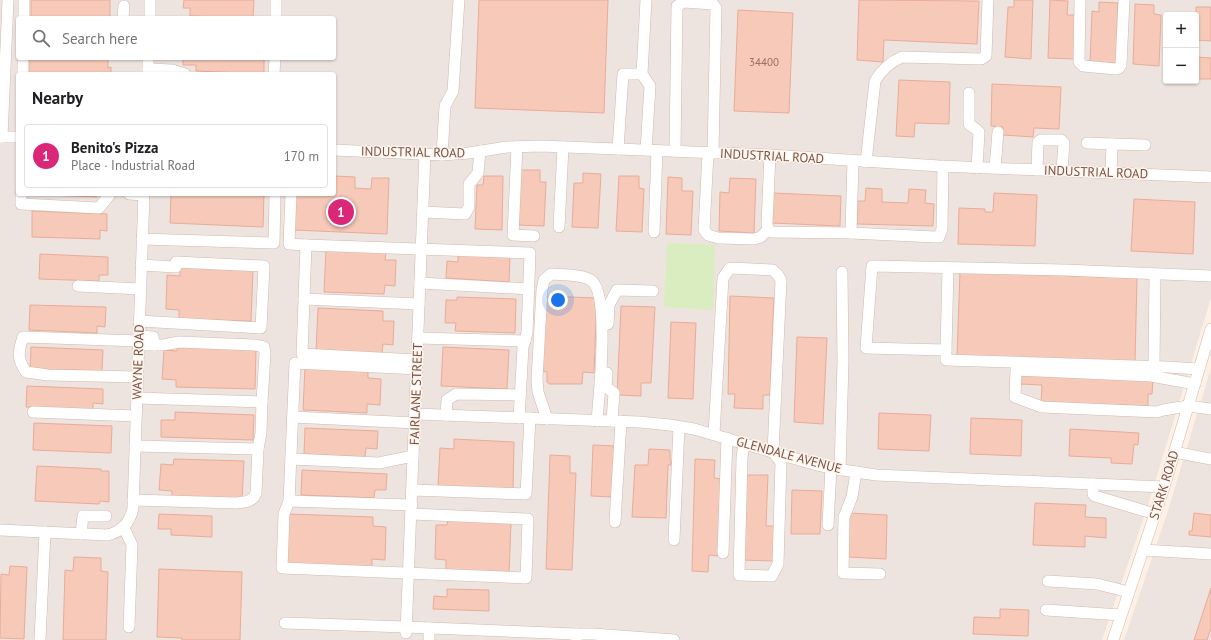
<!DOCTYPE html>
<html lang="en">
<head>
<meta charset="utf-8">
<style>
	body { margin:0; font-family:"PT Sans",sans-serif; background:#f2f2f2; color:#202124 }
	.controls { position:absolute; right:12px; top:12px; display:grid; overflow:hidden; border-radius:4px; box-shadow:0 1px 3px #0004 }
	.controls button { width:36px; height:36px; display:grid; place-items:center; padding:0; border:0; border-bottom:1px solid #e0e0e0; background:#fff; color:#202124; font:20px sans-serif }
	.you { position:absolute; left:558px; top:300px; width:14px; height:14px; margin:-10px; border:3px solid #fff; border-radius:50%; background:#1a73e8; box-shadow:0 0 0 6px #1a73e833 }
	.badge { display:grid; place-items:center; width:26px; height:26px; border-radius:50%; background:#db2777; color:#fff; font-size:13px; font-weight:700 }
	.pin { position:absolute; translate:-50% -50%; border:2px solid #fff; box-shadow:0 1px 4px #0006 }
	.list { margin:0; padding:0; list-style:none }
	h2 { display:flex; justify-content:space-between; align-items:center; height:52px; margin:0; padding:0 16px; font-size:17px }
	h2 small { font-size:13px; font-weight:400; color:#757577 }
	.list li { display:grid; grid-template-columns:26px 1fr auto; gap:12px; align-items:center; box-sizing:border-box; height:64px; margin:0 8px 8px; padding:0 8px; border:1px solid #e0e0e0; border-radius:4px }
	.list b { display:block; font-size:15px; white-space:nowrap }
	.list p { margin:0; font-size:13px; white-space:nowrap; color:#757577 }
	.list em { font-size:13px; font-style:normal; color:#757577 }
	.icon { flex:none; width:22px; height:22px; fill:none; stroke:currentColor; stroke-width:2; stroke-linecap:round; stroke-linejoin:round }
	.map { position:relative; flex:none; width:1211px; height:640px; overflow:hidden }
	.search { position:absolute; background:#fff; box-shadow:0 1px 3px #0004; left:16px; top:16px; width:320px; height:44px; display:flex; align-items:center; gap:10px; box-sizing:border-box; padding:0 14px; border-radius:4px; color:#757577; font-size:15px }
	.panel { position:absolute; background:#fff; box-shadow:0 1px 3px #0004; left:16px; top:72px; width:320px; height:124px; border-radius:4px }
	.map>svg:first-child { display:block }
</style>
</head>
<body>
<div class="map">
<svg width="1211" height="640" viewBox="0 0 1211 640">
	<rect width="100%" height="100%" fill="#fef0e4"/>
	<!-- industrial -->
	<g fill="#ede4df" fill-rule="evenodd">
		<path d="M0,0H1211V298L1149,502L1102,640H0ZM1166,15H1196V81H1166ZM18,18H334V58H18ZM18,74H334V194H18Z"/>
		<polygon points="1211,368 1211,640 1124,640 1167,514"/>
	</g>
	<!-- green -->
	<polygon fill="#d9edc1" points="667,243 715,245 713,310 664,307"/>
	<!-- building -->
	<g fill="#f6c9b9" stroke="#eaab98">
		<rect x="31" y="0" width="79" height="18"/>
		<polygon points="184,0 254,0 253,18 190,16 190,8 183,8"/>
		<polygon points="479,0 608,0 604,113 475,108"/>
		<polygon points="859,0 979,1 977,44 884,40 883,62 857,60"/>
		<polygon points="1014,0 1033,0 1031,59 1005,57 1008,7 1014,7"/>
		<polygon points="1050,0 1068,1 1067,15 1075,15 1074,59 1048,58"/>
		<polygon points="1099,2 1118,3 1116,63 1090,63 1092,11 1099,12"/>
		<polygon points="1135,4 1154,5 1154,14 1161,15 1159,66 1133,64"/>
		<polygon points="1196,7 1211,7 1211,41 1196,40"/>
		<polygon points="738,10 793,13 789,113 734,111"/>
		<polygon points="1196,57 1211,58 1211,79 1196,79"/>
		<polygon points="29,58 108,58 108,68 111,67 111,74 29,74"/>
		<polygon points="183,58 264,58 264,74 196,71 196,65 183,65"/>
		<polygon points="899,80 950,82 949,124 915,123 914,137 896,136"/>
		<polygon points="992,84 1061,87 1059,129 1034,128 1033,137 1003,135 1003,127 991,126"/>
		<polygon points="520,170 540,170 540,182 546,182 544,226 518,225"/>
		<polygon points="583,173 601,174 598,228 572,227 574,183 583,183"/>
		<polygon points="334,176 355,177 355,188 371,189 372,178 389,178 387,234 293,230 294,194 334,194"/>
		<polygon points="484,176 503,176 502,230 475,229 477,185 483,185"/>
		<polygon points="619,176 639,176 639,188 644,189 642,232 616,231"/>
		<polygon points="668,177 682,178 682,191 693,191 691,235 666,234"/>
		<polygon points="730,178 756,179 754,233 719,231 720,192 729,193"/>
		<polygon points="866,188 882,189 882,202 908,203 909,189 926,190 925,203 934,204 933,226 857,224 858,201 865,201"/>
		<polygon points="773,193 841,196 840,226 772,223"/>
		<polygon points="994,193 1037,195 1035,246 958,244 959,208 985,209 985,212 993,212"/>
		<polygon points="24,194 97,194 97,197"/>
		<polygon points="171,194 264,194 263,227 170,223"/>
		<polygon points="1134,199 1195,202 1193,254 1131,251"/>
		<polygon points="32,211 107,214 107,231 100,230 100,239 32,237"/>
		<polygon points="326,249 386,252 385,260 396,260 395,286 385,285 384,294 324,292"/>
		<polygon points="40,254 108,257 108,275 99,275 99,281 39,279"/>
		<polygon points="458,254 510,256 509,282 446,278 447,261 458,262"/>
		<polygon points="180,267 253,270 251,321 179,319 179,310 166,309 167,275 180,276"/>
		<polygon points="960,272 1137,278 1135,362 957,356"/>
		<polygon points="543,296 597,298 594,373 583,372 582,384 549,384 547,382 547,372 540,371"/>
		<polygon points="730,296 774,298 770,395 763,395 763,409 734,408 735,394 728,394"/>
		<polygon points="457,297 516,299 515,333 455,331 456,323 445,323 446,300 457,300"/>
		<polygon points="30,305 106,307 105,327 97,326 97,333 29,330"/>
		<polygon points="621,306 655,307 651,383 641,383 641,396 617,395"/>
		<polygon points="318,308 383,311 383,321 394,321 393,345 383,344 382,353 316,351"/>
		<polygon points="671,322 696,323 693,399 668,398"/>
		<polygon points="797,337 827,338 823,424 794,422"/>
		<polygon points="178,344 256,347 255,389 176,387 176,380 162,379 164,350 177,351"/>
		<polygon points="31,347 103,350 102,371 30,369"/>
		<polygon points="443,347 509,350 507,389 441,386"/>
		<polygon points="305,367 368,370 368,378 381,379 380,405 367,404 367,413 303,410"/>
		<polygon points="1020,375 1153,380 1152,394 1148,394 1148,406 1041,402 1042,385 1020,384"/>
		<polygon points="27,386 103,389 103,404 93,403 93,410 26,407"/>
		<polygon points="175,412 254,415 253,440 161,437 161,420 175,420"/>
		<polygon points="879,413 931,415 929,451 878,449"/>
		<polygon points="971,418 1022,420 1021,456 970,454"/>
		<polygon points="34,423 112,426 111,453 33,450"/>
		<polygon points="305,428 378,431 377,449 366,448 365,457 304,454"/>
		<polygon points="1070,429 1139,433 1138,445 1134,444 1132,464 1111,463 1111,458 1069,456"/>
		<polygon points="454,439 514,442 513,489 438,486 440,448 454,449"/>
		<polygon points="593,445 615,446 613,497 591,496"/>
		<polygon points="649,449 670,450 670,460 671,461 671,465 668,465 666,518 632,517 635,465 648,465"/>
		<polygon points="550,455 570,456 570,473 576,473 572,570 546,569"/>
		<polygon points="174,459 244,461 242,500 172,497 172,491 159,490 161,464 173,465"/>
		<polygon points="695,459 715,460 714,478 721,479 718,556 709,555 708,572 692,571"/>
		<polygon points="37,466 101,469 101,471 109,471 109,502 100,501 99,504 35,501"/>
		<polygon points="302,470 387,474 386,490 375,490 374,498 301,495"/>
		<polygon points="745,475 768,475 766,526 774,526 773,561 741,560"/>
		<polygon points="792,490 822,491 820,534 791,534"/>
		<polygon points="1035,503 1086,505 1085,517 1106,518 1106,538 1085,536 1085,547 1033,545"/>
		<polygon points="849,513 887,515 886,559 848,557"/>
		<polygon points="1194,513 1211,515 1211,537 1189,535 1189,531 1192,531"/>
		<polygon points="159,514 212,516 212,537 171,535 171,529 158,529"/>
		<polygon points="288,514 373,517 373,526 386,527 385,560 372,559 372,568 286,565"/>
		<polygon points="448,520 511,523 509,574 446,571 446,560 435,559 436,525 447,525"/>
		<polygon points="74,557 101,558 101,571 108,572 106,640 63,640 65,570 73,571"/>
		<polygon points="10,566 27,567 24,639 0,638 1,574 9,575"/>
		<polygon points="159,569 242,572 240,640 182,640 182,638 157,637"/>
		<polygon points="1211,588 1211,628 1207,640 1194,640"/>
		<polygon points="447,589 489,590 489,611 433,609 434,596 447,597"/>
		<polygon points="1000,609 1029,610 1028,636 973,634 974,617 1000,618"/>
	</g>
	<g fill="none" stroke-linecap="round" stroke-linejoin="round">
		<defs>
			<g id="minor">
				<polyline points="276,0 276,18"/>
				<polyline points="646,0 642,74 650,86 646,150"/>
				<polyline points="1080,0 1079,62 1083,66 1116,69 1119,68 1121,65 1124,0"/>
				<polyline points="24,18 24,0"/>
				<polyline points="123,18 124,6"/>
				<polyline points="150,18 150,0"/>
				<polyline points="148,69 172,70 185,74"/>
				<polyline points="23,74 23,58"/>
				<polyline points="148,74 148,58"/>
				<polyline points="274,74 275,58"/>
				<path d="M969,93V124C972,127 976,128 979,132L977,168"/>
				<polyline points="0,137 18,137"/>
				<polyline points="2,137 8,0"/>
				<polyline points="1087,143 1112,144"/>
				<polyline points="517,147 513,235 534,236"/>
				<polyline points="618,149 623,74 642,74"/>
				<polyline points="334,150 442,155 469,153 507,147 541,146 770,155 940,166 1211,177"/>
				<polyline points="675,151 677,6 684,2 713,4 716,8 713,153"/>
				<polyline points="708,153 704,230 708,235 718,238 754,239 761,237 768,229"/>
				<polyline points="442,155 445,106 453,91 459,0"/>
				<polyline points="770,155 767,224 768,229 771,232 851,233"/>
				<polyline points="853,161 851,233 935,237 939,237 942,229 943,166"/>
				<path d="M866,162L875,81C881,71 890,62 902,57L981,59L986,56L988,0"/>
				<polyline points="995,168 998,132"/>
				<polyline points="1037,170 1038,142 1041,140 1061,140 1064,143 1062,171"/>
				<polyline points="1111,173 1112,144 1145,145"/>
				<polyline points="21,194 21,204 99,208 110,194"/>
				<polyline points="129,194 144,195"/>
				<polyline points="291,194 289,244 306,245"/>
				<polyline points="423,212 465,214 469,207 469,184 478,173 480,151"/>
				<polyline points="559,227 563,147"/>
				<polyline points="654,232 657,151"/>
				<polyline points="142,239 274,243 275,194"/>
				<polyline points="420,283 529,289"/>
				<polyline points="78,286 140,289"/>
				<polyline points="304,299 419,304"/>
				<polyline points="139,321 261,328 264,266 176,262 176,267 141,265"/>
				<polyline points="608,324 609,305 617,290 653,291"/>
				<polyline points="139,336 153,337 154,345"/>
				<polyline points="418,338 525,341"/>
				<polyline points="946,350 948,268"/>
				<polyline points="417,360 302,354 306,245 530,253 527,333 523,347 519,418"/>
				<polyline points="1154,366 1155,274"/>
				<polyline points="1199,369 1167,367 946,360 946,350 866,348 872,266 1064,270 1211,276"/>
				<polyline points="607,373 606,387 614,393 612,421"/>
				<path d="M137,377L48,375L26,372C17,359 18,352 23,337L139,341"/>
				<polyline points="1195,384 1151,376 1016,370 1015,397 1042,407 1157,412 1163,410 1188,406 1211,409"/>
				<polyline points="137,398 262,402 265,353 264,347 254,345 179,342 163,345 138,345"/>
				<polyline points="33,412 136,416"/>
				<polyline points="415,414 639,422 670,425 694,429 817,465 843,470 876,475 1164,487"/>
				<polyline points="446,415 447,400 456,394 520,395"/>
				<polyline points="293,417 415,423"/>
				<path d="M547,419L538,392L537,379L542,290L544,280L551,274C562,275 584,274 592,281C610,297 599,395 597,421"/>
				<polyline points="714,434 723,278 730,268 773,270 778,275 781,280 773,452 781,462 778,564 772,576 739,575 742,458 744,443"/>
				<polyline points="135,446 258,449 261,433 262,402"/>
				<polyline points="1174,452 1211,459"/>
				<polyline points="291,459 379,463 413,456"/>
				<polyline points="840,470 843,361 842,272"/>
				<polyline points="856,472 852,497 844,517 843,573 880,574"/>
				<polyline points="1093,484 1093,494 1095,496 1155,514"/>
				<polyline points="412,490 526,494 530,418"/>
				<path d="M133,500L236,503C245,502 253,502 256,493L258,449"/>
				<polyline points="289,501 412,505"/>
				<polyline points="411,514 528,519 526,578 282,568 284,514 289,501 295,363 417,369"/>
				<polyline points="615,522 621,421"/>
				<polyline points="828,525 831,468"/>
				<polyline points="124,528 132,545 129,627"/>
				<path d="M0,530L107,535C122,532 130,523 133,508L144,194"/>
				<polyline points="81,534 83,516 106,516"/>
				<polyline points="674,540 679,427"/>
				<polyline points="1143,550 1211,554"/>
				<polyline points="723,553 727,438"/>
				<polyline points="1048,581 1097,584 1129,592"/>
				<polyline points="1046,610 1121,615"/>
				<polyline points="285,623 406,627 576,634 576,640"/>
				<polyline points="406,633 425,154"/>
				<polyline points="576,634 593,634 674,640"/>
				<polyline points="40,640 45,532"/>
				<polyline points="429,640 429,628"/>
				<polyline points="1113,640 1164,487 1211,329"/>
			</g>
		</defs>
		<!-- minor casing -->
		<use href="#minor" stroke="#d3b8ac" stroke-width="12"/>
		<!-- minor -->
		<use href="#minor" stroke="#fff" stroke-width="11"/>
	</g>
	<g text-anchor="middle" dominant-baseline="central" stroke-width="3" stroke-linejoin="round" paint-order="stroke">
		<!-- number labels -->
		<g font-size="11" fill="#987064">
			<text x="764" y="62">34400</text>
		</g>
		<!-- street labels -->
		<g font-size="13" fill="#795247" stroke="#fff5ec">
			<text transform="translate(413 152) rotate(1)">INDUSTRIAL ROAD</text>
			<text transform="translate(772 156) rotate(3)">INDUSTRIAL ROAD</text>
			<text transform="translate(1096 172) rotate(2)">INDUSTRIAL ROAD</text>
			<text transform="translate(138 362) rotate(-88)">WAYNE ROAD</text>
			<text transform="translate(416 394) rotate(-88)">FAIRLANE STREET</text>
			<text transform="translate(789 455) rotate(15)">GLENDALE AVENUE</text>
			<text transform="translate(1164 485) rotate(-73)">STARK ROAD</text>
		</g>
	</g>
</svg>
<div class="controls">
<button>+</button>
<button>−</button>
</div>
<div class="you"></div>
<div class="pin badge" style="left:341px;top:212px">1</div>
<div class="search"><svg class="icon" aria-label="search" viewBox="0 0 24 24"><circle cx="10" cy="10" r="6"/><path d="M15 15l6 6"/></svg>Search here</div>
<section class="panel">
<h2>Nearby<small></small></h2>
<ul class="list">
<li><span class="badge">1</span><div><b>Benito's Pizza</b><p>Place · Industrial Road</p></div><em>170 m</em></li>
</ul>
</section>
</div>
</body>
</html>
